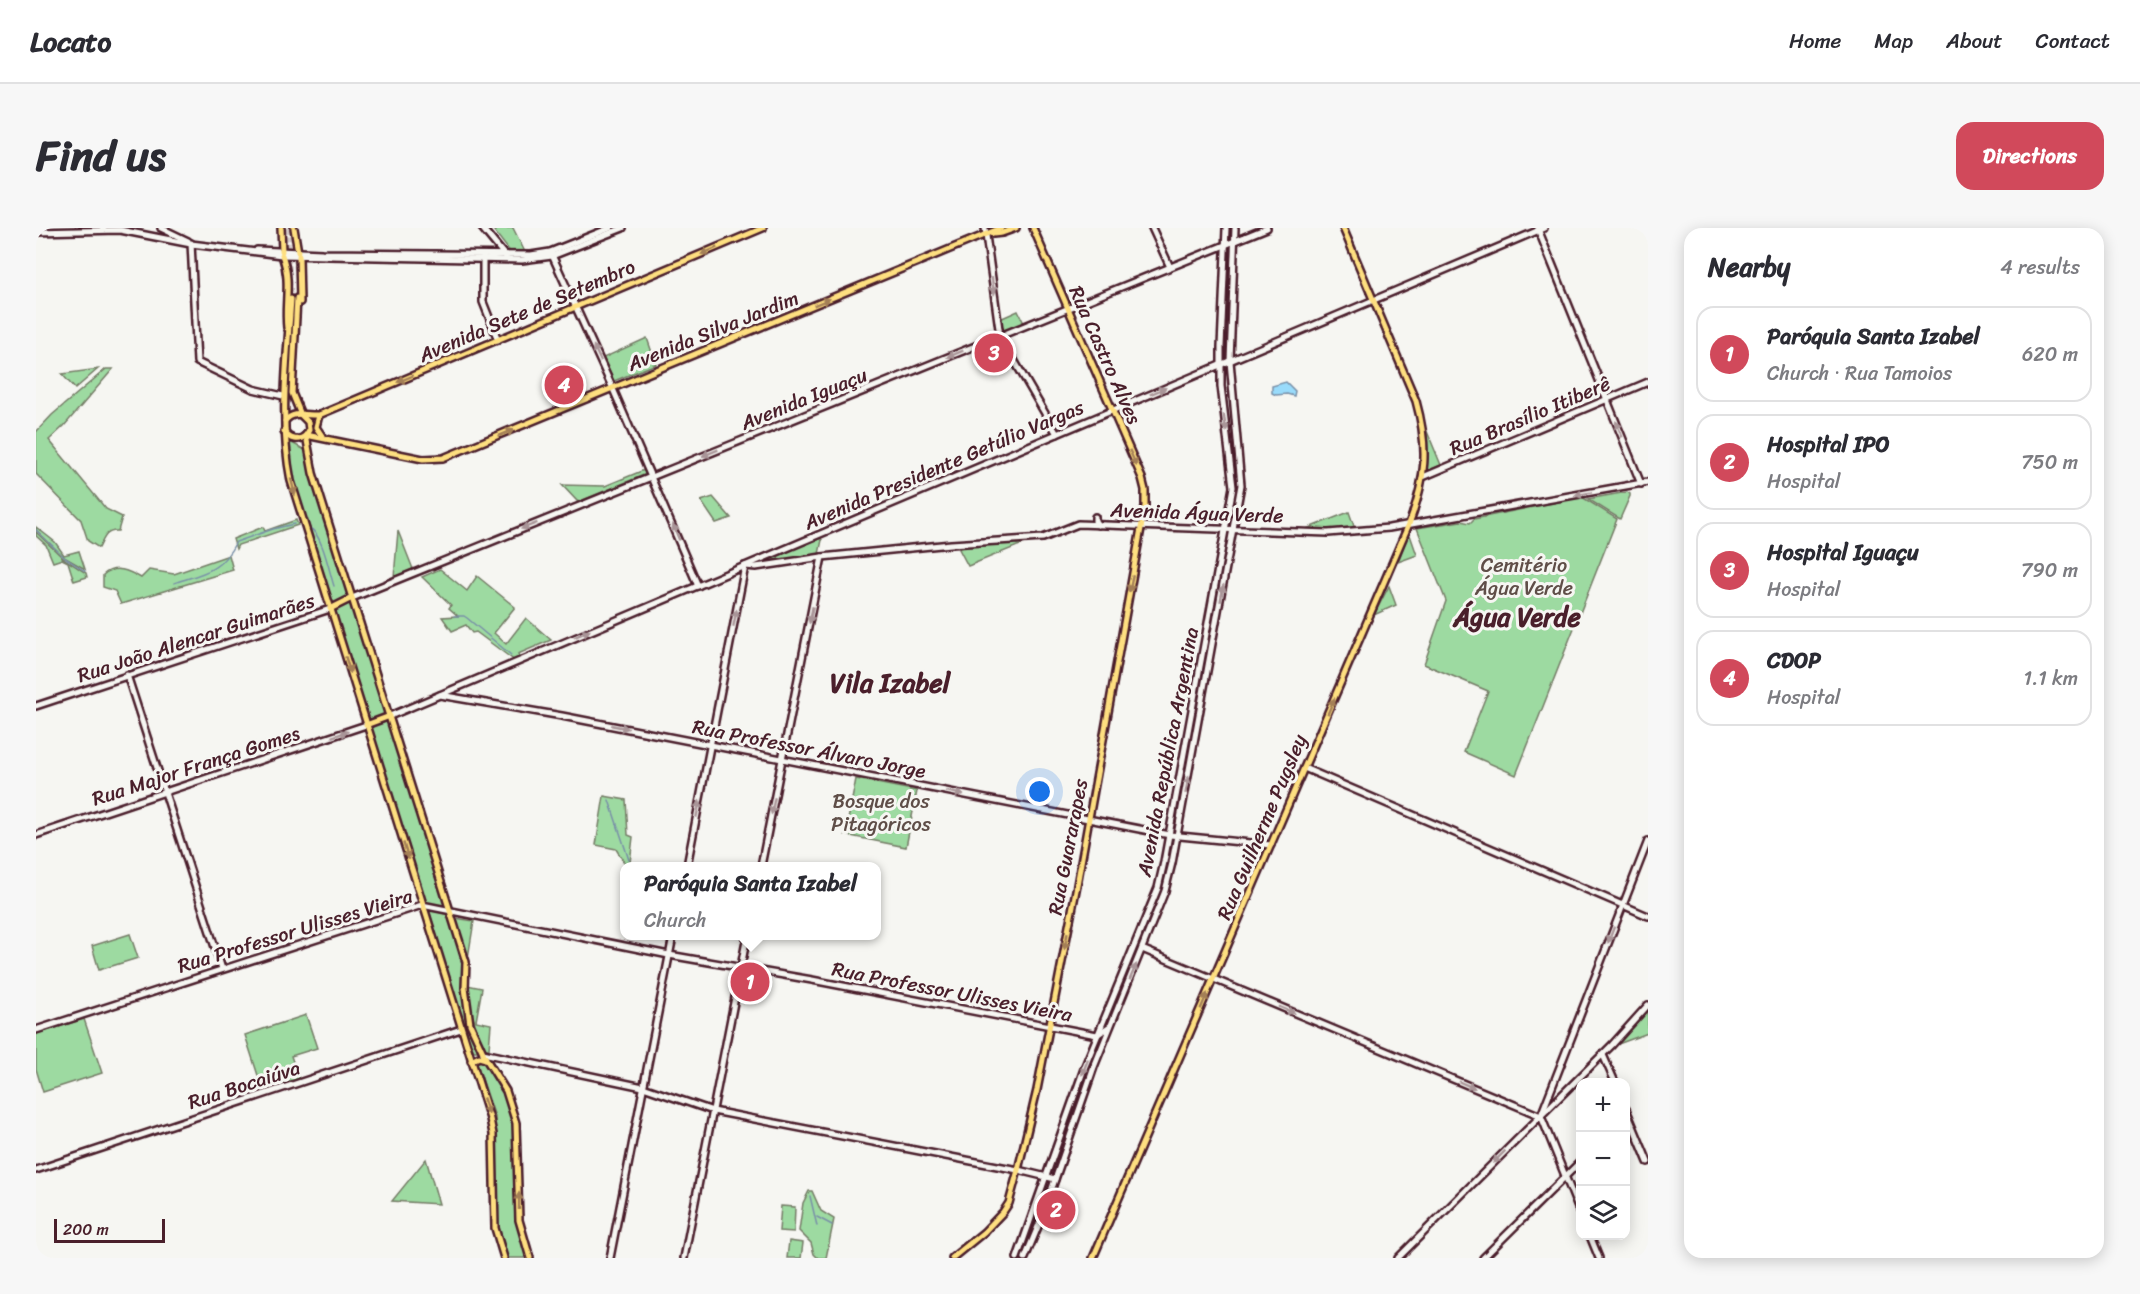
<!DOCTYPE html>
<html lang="en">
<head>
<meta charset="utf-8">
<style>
	body { margin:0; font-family:Sriracha,sans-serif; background:#f7f7f7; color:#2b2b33 }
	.controls { position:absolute; right:18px; bottom:18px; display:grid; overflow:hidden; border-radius:12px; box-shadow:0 3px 15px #0003 }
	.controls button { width:54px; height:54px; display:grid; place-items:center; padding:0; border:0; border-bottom:2px solid #e1e1e2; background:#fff; color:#2b2b33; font:30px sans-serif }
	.scale { position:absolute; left:18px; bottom:15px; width:111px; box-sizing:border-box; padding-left:6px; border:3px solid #4a1f2b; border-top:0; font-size:16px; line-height:21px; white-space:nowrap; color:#4a1f2b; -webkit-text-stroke:4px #f6f6f2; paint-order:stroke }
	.you { position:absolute; left:1004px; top:564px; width:21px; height:21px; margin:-15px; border:4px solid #fff; border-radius:50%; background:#1a73e8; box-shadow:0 0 0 9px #1a73e833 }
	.badge { display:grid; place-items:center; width:39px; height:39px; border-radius:50%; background:#d1495b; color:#fff; font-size:20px; font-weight:700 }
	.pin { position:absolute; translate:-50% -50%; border:3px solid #fff; box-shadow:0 2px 6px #0006 }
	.popup { position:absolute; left:584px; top:634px; width:261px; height:78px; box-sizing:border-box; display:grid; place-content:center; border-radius:12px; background:#fff; filter:drop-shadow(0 2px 4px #0005); font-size:20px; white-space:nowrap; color:#7c7c81 }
	.popup b { font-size:22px; color:#2b2b33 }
	.popup::after { content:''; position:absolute; left:50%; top:100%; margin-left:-12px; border:12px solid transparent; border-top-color:#fff }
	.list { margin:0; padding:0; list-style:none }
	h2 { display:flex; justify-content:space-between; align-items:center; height:78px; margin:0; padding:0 24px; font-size:26px }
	h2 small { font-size:20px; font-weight:400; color:#7c7c81 }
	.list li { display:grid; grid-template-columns:39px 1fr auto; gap:18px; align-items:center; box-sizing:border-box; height:96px; margin:0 12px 12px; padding:0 12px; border:2px solid #e1e1e2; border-radius:18px }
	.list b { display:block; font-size:22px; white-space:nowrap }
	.list p { margin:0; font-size:20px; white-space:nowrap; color:#7c7c81 }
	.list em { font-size:20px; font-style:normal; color:#7c7c81 }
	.icon { flex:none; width:33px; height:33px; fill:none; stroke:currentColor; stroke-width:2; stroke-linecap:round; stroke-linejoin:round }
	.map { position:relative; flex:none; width:1612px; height:1030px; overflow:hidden; border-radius:18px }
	header { display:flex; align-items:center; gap:36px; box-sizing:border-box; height:84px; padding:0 30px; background:#fff; border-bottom:2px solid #e1e1e2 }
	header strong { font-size:28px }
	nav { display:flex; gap:33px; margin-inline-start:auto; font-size:21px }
	.intro { display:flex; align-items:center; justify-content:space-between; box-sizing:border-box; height:144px; padding:0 36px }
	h1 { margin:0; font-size:42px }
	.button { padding:15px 27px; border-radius:18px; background:#d1495b; color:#fff; font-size:21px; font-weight:700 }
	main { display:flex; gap:36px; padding:0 36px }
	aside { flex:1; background:#fff; border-radius:18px; box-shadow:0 3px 15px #0003 }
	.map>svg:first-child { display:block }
</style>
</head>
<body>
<header>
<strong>Locato</strong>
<nav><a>Home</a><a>Map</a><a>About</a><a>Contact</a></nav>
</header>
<div class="intro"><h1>Find us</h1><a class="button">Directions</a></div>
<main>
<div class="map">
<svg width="1612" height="1030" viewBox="0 0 1612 1030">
	<rect width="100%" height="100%" fill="#f6f6f2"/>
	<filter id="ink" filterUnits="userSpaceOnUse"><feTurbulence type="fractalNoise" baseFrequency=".0167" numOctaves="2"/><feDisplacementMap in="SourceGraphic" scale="12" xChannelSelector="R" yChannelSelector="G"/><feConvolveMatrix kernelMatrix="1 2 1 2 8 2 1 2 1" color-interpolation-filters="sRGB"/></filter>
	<g filter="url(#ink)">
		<!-- green -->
		<g fill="#9ddaa1" stroke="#747c66" stroke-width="1.5">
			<polygon points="463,0 477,0 489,24 475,25 458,3"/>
			<polygon points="982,83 988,95 966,103 964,91"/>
			<polygon points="611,110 620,136 578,153 567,130"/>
			<polygon points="62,141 39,161 26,146"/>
			<path d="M70,141H77L28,198L13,212L70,281L86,289L82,303C70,302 68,310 63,320L52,313L45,292L0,246V204L16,187Z"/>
			<polygon points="1390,201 1405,237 1391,243 1392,222"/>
			<polygon points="253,215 256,215 271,223 274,245 414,682 389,674 265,277 255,238"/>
			<polygon points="608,242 610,246 542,274 526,257 569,258"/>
			<polygon points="1591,264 1594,266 1594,268 1584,291 1552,271"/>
			<polygon points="677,269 695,290 680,295 665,273"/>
			<polygon points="1546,269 1581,291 1480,547 1428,524 1452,463 1388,436 1410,373 1381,300 1425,293 1434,295 1438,291"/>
			<polygon points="1313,284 1319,301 1270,301"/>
			<polygon points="260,292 262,297 202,317 200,321 197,311 227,299 229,303"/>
			<polygon points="0,299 19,314 28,327 43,323 49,341 28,329 0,302"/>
			<polygon points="362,303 377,341 358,349"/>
			<polygon points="0,304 27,330 50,345 51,349 38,353 32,334 26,331 17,334 10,317 0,308"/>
			<polygon points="1373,304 1381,327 1362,334"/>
			<polygon points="783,308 786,312 783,326 730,334 730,332"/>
			<polygon points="989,315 932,338 923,321 925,318"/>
			<path d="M193,327L197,342L85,376L79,363L67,359V347C79,336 93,343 105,350L113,342L138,346Z"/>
			<polygon points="404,341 431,363 441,348 479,379 458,405 470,416 490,390 515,412 482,426 486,430 479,433 440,404 436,405 430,397 416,403 406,389 422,388 413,380 415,377 386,349"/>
			<polygon points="1353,358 1360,377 1338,387"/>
			<polygon points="820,551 881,563 870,619 809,607"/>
			<polygon points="568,568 590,572 592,607 597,609 594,635 589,636 580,621 560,617"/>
			<polygon points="393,682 414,687 429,740 430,789 443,823 438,823 430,806"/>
			<polygon points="419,690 438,693 432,730"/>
			<polygon points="94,706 102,730 63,742 56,718"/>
			<path d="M431,757L446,760L440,793L455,796L453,821H449C438,799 434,781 431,757Z"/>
			<polygon points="1612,779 1612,805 1582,816"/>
			<polygon points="270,787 281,820 255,828 263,851 227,863 209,807"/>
			<polygon points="48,791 66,845 7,864 0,841 0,806"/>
			<polygon points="439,830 447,830 472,872 477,893 482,996 492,1030 470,1030 462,1007 461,996 459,889"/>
			<polygon points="390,931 403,976 356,973"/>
			<polygon points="773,963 776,963 785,983 798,991 790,1030 782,1030 778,1026 775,1015 763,1003 767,975"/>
			<polygon points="745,978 759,979 758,1004 743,1003"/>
			<polygon points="753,1013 767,1015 765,1030 751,1030"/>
		</g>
		<!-- water -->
		<polygon fill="#99dbfb" stroke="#7990a8" stroke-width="1.5" points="1250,154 1259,163 1258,168 1251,166 1240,167 1236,165 1236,158"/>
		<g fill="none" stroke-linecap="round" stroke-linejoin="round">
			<!-- stream -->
			<g stroke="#7990a8" stroke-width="1.5">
				<path d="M274,300C287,308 293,343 298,358"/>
				<polyline points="0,302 28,329 49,343"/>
				<path d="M138,355C168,345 184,344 200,314L237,301L258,296"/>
				<polyline points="418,388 428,388 431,390 475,427"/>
				<polyline points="573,572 593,632"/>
				<polyline points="774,968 781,998"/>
				<polyline points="781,989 796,997"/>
			</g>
			<!-- primary-tunnel -->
			<g stroke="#d4cbca" stroke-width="5" stroke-dasharray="5 2.5" stroke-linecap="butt">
				<polyline points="251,0 255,71"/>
				<polyline points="255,0 262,53"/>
			</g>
			<defs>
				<g id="secondary">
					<polyline points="125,0 152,13"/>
					<polyline points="446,0 470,29"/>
					<polyline points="949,0 964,108 1021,206"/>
					<polyline points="1116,0 1134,39"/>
					<polyline points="1502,1 1605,256"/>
					<polyline points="0,4 84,2 155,16 246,27 486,32 516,28 587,0"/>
					<polyline points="155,15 161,134 217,161 247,168"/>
					<polyline points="221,22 286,25 495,27 514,24 574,0"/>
					<polyline points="516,27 577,161 662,358"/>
					<polyline points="447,29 447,74 462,112"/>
					<polyline points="1387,249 1612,154"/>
					<polyline points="1059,289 1059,293 1062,297"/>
					<polyline points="316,370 1231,0"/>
					<polyline points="91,447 186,741"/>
					<polyline points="404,467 526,488 1134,607 1235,617"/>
					<polyline points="0,478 294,381"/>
					<polyline points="354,488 1508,0"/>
					<polyline points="1268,540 1612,688"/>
					<polyline points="0,607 330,497"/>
					<polyline points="651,638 709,338 720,339 786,329 915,316 1007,310 1042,296 1292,305 1353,300 1612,254"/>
					<polyline points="725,638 786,329"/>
					<polyline points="1106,721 1505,888 1544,985"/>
					<polyline points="0,802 386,677 633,727 776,752 1061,807 1074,798"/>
					<polyline points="447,825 607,859 677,883 982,942 1019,951"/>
					<polyline points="1567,827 1579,854"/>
					<polyline points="1590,881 1612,934"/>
					<polyline points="1506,885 1612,613"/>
					<polyline points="0,942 425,801"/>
					<polyline points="1554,1008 1563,1030"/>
					<polyline points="574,1030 637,708"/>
					<polyline points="648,1030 711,708"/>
					<polyline points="981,1030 1049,838 1122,660 1128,634 1197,259 1185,158 1185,119 1190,0"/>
					<polyline points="989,1030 1006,989 1058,839 1129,663 1136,635 1205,257 1194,133 1199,0"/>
					<polyline points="1362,1030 1576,817 1612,777"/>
					<polyline points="1447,1030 1544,934"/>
				</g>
				<g id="primary">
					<polyline points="245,0 246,23"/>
					<polyline points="258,0 262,24"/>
					<polyline points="957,6 966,5 980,0"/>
					<path d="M246,27C256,54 248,74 251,100"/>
					<polyline points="263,28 264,74"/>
					<polyline points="261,70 256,165 265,187 272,194 273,202 270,207 277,245 285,271 430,734 429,760 434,796 450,831 470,863 480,895 483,992 494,1030"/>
					<path d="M255,71C251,132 243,192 255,253L454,891L457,906L459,1000L468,1030"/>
					<polyline points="283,187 280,199 286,208"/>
					<path d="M249,193C258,182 271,188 283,187L727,0"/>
					<path d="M248,203C253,212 263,214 270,207"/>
					<polyline points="270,207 387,231 407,230 965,0"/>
					<polyline points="294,381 316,370"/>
					<polyline points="330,497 354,488"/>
					<polyline points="435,833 443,829 450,831"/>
					<polyline points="916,1030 948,1004 967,984 973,975 982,942 1001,862 1041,657 1109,278 1109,262 1106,250 997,0"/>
					<path d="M1057,1030L1373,296C1390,251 1393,220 1380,173L1307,0"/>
				</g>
			</defs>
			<!-- secondary casing -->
			<use href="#secondary" stroke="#4a1f2b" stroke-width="10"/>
			<!-- primary casing -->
			<use href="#primary" stroke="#4a1f2b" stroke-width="10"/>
			<!-- secondary -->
			<use href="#secondary" stroke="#f6f6f2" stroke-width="5"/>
			<!-- primary -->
			<use href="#primary" stroke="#fedf80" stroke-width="5"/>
		</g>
		<!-- one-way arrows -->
		<defs><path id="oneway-solid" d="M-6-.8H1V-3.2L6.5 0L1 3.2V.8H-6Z" transform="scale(1.5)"/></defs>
		<g fill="#a47f56">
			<use href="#oneway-solid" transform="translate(673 23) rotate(157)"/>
			<use href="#oneway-solid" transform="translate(786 74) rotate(-22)"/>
			<use href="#oneway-solid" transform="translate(369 151) rotate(157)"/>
			<use href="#oneway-solid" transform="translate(470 205) rotate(-22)"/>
			<use href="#oneway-solid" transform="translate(1097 230) rotate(66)"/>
			<use href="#oneway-solid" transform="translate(257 259) rotate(76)"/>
			<use href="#oneway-solid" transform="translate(1095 356) rotate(102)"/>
			<use href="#oneway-solid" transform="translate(312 437) rotate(73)"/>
			<use href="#oneway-solid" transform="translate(1295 478) rotate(-67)"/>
			<use href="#oneway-solid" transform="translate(370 623) rotate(73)"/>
			<use href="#oneway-solid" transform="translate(1030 713) rotate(101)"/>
			<use href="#oneway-solid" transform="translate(1168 773) rotate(-67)"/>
			<use href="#oneway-solid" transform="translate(450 878) rotate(71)"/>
			<use href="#oneway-solid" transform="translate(483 973) rotate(-90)"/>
		</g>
		<g fill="#a99598">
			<use href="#oneway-solid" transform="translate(957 58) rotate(82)"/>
			<use href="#oneway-solid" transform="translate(561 125) rotate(-115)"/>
			<use href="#oneway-solid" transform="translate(919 126) rotate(158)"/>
			<use href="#oneway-solid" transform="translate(1122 163) rotate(-23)"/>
			<use href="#oneway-solid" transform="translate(1189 195) rotate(82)"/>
			<use href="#oneway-solid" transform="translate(1583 201) rotate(-112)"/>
			<use href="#oneway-solid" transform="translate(674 225) rotate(158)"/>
			<use href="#oneway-solid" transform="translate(1547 266) rotate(170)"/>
			<use href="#oneway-solid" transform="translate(493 298) rotate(159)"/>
			<use href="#oneway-solid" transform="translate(640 304) rotate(-112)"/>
			<use href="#oneway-solid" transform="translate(1186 365) rotate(-80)"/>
			<use href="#oneway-solid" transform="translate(775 387) rotate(101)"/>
			<use href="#oneway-solid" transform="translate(699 390) rotate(-79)"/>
			<use href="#oneway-solid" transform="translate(546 406) rotate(-23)"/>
			<use href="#oneway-solid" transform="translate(584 499) rotate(11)"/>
			<use href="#oneway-solid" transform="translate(304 506) rotate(-18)"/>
			<use href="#oneway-solid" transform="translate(1151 557) rotate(-80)"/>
			<use href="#oneway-solid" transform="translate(919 565) rotate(12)"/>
			<use href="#oneway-solid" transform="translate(737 578) rotate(101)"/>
			<use href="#oneway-solid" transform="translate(662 581) rotate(-79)"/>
			<use href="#oneway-solid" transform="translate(1575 707) rotate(111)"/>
			<use href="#oneway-solid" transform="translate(1097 744) rotate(-67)"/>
			<use href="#oneway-solid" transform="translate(1251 782) rotate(23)"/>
			<use href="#oneway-solid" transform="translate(1049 839) rotate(111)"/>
			<use href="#oneway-solid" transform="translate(1431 857) rotate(23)"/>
			<use href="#oneway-solid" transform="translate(1463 929) rotate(135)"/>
		</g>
	</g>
	<g text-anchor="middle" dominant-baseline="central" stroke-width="6" stroke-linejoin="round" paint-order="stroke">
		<!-- street labels -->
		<g font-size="20" fill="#4a1f2b" stroke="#f6f6f2">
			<text transform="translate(491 83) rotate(-23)">Avenida Sete de Setembro</text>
			<text transform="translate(677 103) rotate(-22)">Avenida Silva Jardim</text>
			<text transform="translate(1069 127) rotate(66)">Rua Castro Alves</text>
			<text transform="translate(768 171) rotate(-22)">Avenida Iguaçu</text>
			<text transform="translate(1494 188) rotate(-23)">Rua Brasílio Itiberê</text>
			<text transform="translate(908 237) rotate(-23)">Avenida Presidente Getúlio Vargas</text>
			<text transform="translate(1161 285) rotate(2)">Avenida Água Verde</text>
			<text transform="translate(160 410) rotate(-18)">Rua João Alencar Guimarães</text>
			<text transform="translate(773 521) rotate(11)">Rua Professor Álvaro Jorge</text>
			<text transform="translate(1132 524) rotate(-79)">Avenida República Argentina</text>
			<text transform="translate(160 538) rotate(-18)">Rua Major França Gomes</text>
			<text transform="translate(1226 599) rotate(-67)">Rua Guilherme Pugsley</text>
			<text transform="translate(1032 619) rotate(-79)">Rua Guararapes</text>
			<text transform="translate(259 703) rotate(-17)">Rua Professor Ulisses Vieira</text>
			<text transform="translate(916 764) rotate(11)">Rua Professor Ulisses Vieira</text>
			<text transform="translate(208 857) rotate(-18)">Rua Bocaiúva</text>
		</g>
		<!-- park labels -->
		<g font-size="20" fill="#5f4e48" stroke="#f6f6f2">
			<text x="1488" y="337">Cemitério<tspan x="1488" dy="23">Água Verde</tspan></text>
			<text x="845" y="573">Bosque dos<tspan x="845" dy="23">Pitagóricos</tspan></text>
		</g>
		<!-- district labels -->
		<g font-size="26" font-weight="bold" fill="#4a1f2b" stroke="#f6f6f2">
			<text x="1481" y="389">Água Verde</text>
			<text x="854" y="455">Vila Izabel</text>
		</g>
	</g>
</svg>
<div class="controls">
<button>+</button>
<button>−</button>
<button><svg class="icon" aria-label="layers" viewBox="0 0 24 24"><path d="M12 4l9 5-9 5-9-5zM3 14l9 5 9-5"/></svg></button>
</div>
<div class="scale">200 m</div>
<div class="you"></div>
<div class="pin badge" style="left:714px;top:754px">1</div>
<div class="popup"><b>Paróquia Santa Izabel</b>Church</div>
<div class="pin badge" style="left:1020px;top:982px">2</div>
<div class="pin badge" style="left:958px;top:125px">3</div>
<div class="pin badge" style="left:528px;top:157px">4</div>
</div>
<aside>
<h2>Nearby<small>4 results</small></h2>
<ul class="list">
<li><span class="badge">1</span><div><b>Paróquia Santa Izabel</b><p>Church · Rua Tamoios</p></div><em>620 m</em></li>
<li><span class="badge">2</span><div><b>Hospital IPO</b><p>Hospital</p></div><em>750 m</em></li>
<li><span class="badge">3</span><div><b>Hospital Iguaçu</b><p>Hospital</p></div><em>790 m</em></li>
<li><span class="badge">4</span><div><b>CDOP</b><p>Hospital</p></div><em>1.1 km</em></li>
</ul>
</aside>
</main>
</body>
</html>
